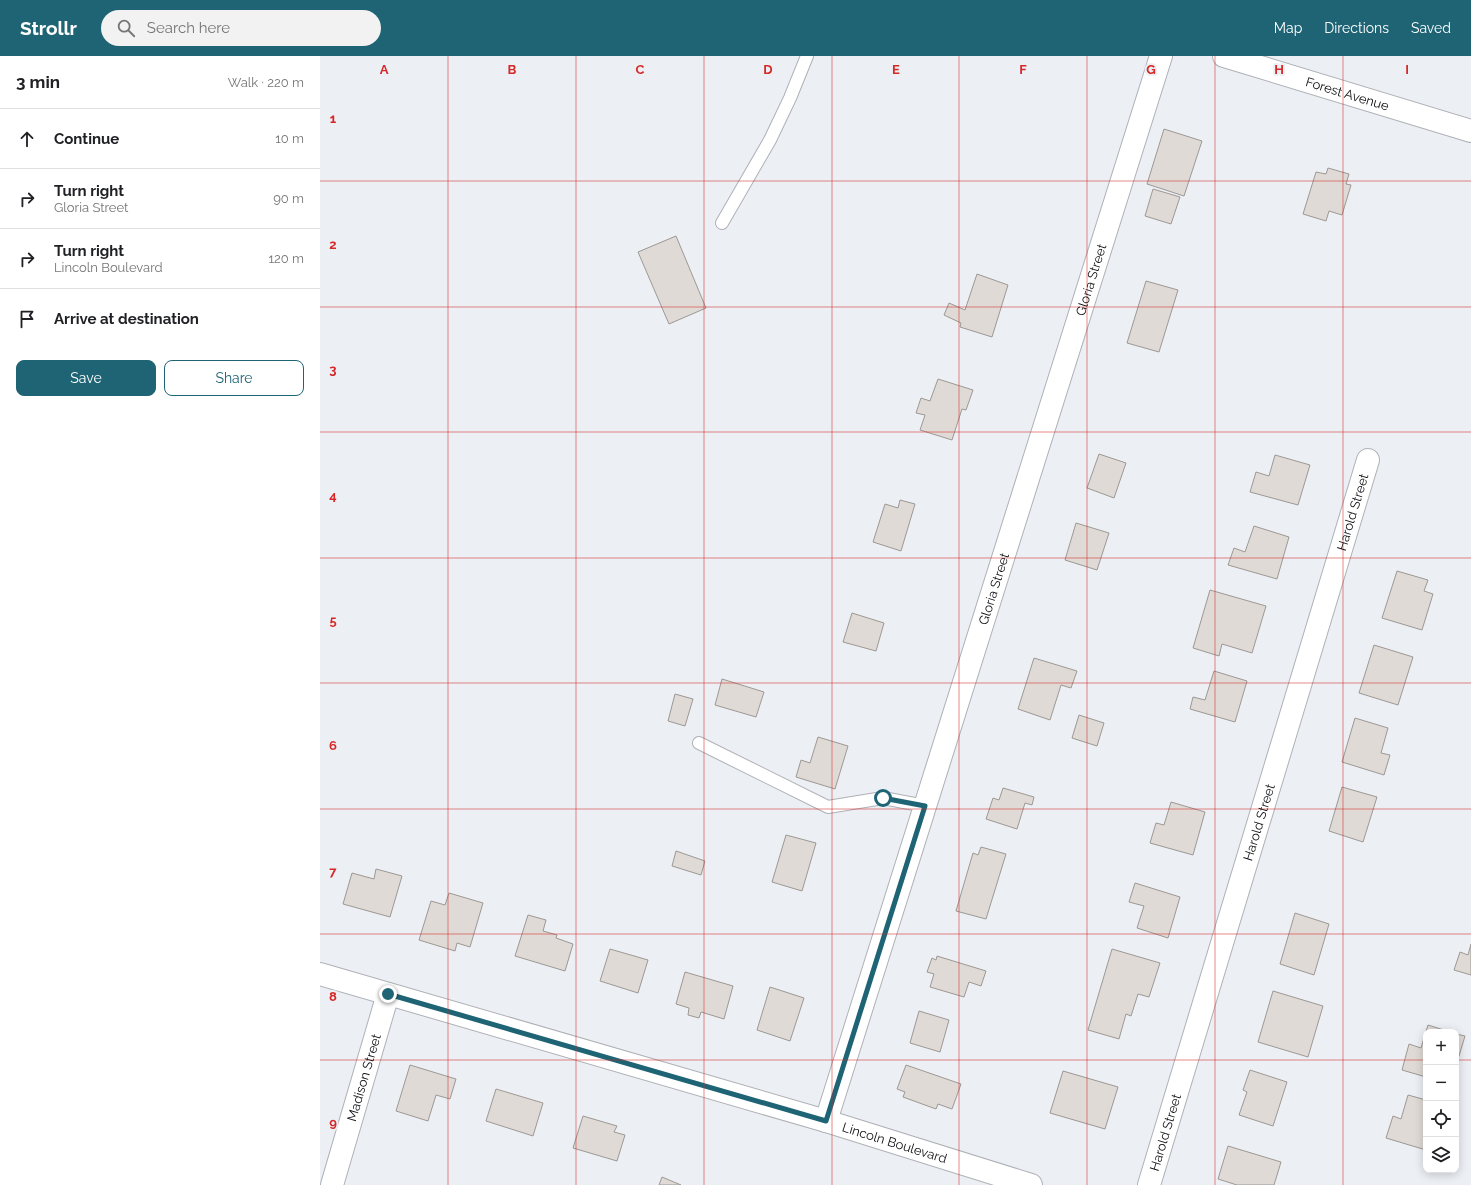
<!DOCTYPE html>
<html lang="en">
<head>
<meta charset="utf-8">
<style>
	body { margin:0; font-family:Raleway,sans-serif; background:#f2f2f2; color:#202124 }
	.controls { position:absolute; right:12px; bottom:12px; display:grid; overflow:hidden; border-radius:8px; box-shadow:0 2px 10px #0003 }
	.controls button { width:36px; height:36px; display:grid; place-items:center; padding:0; border:0; border-bottom:1px solid #e0e0e0; background:#fff; color:#202124; font:20px sans-serif }
	.stop { position:absolute; width:12px; height:12px; margin:-9px; border:3px solid #1e6475; border-radius:50%; background:#fff }
	.stop.end { background:#1e6475; border-color:#fff; box-shadow:0 1px 4px #0008 }
	.list { margin:0; padding:0; list-style:none }
	h2 { display:flex; justify-content:space-between; align-items:center; height:52px; margin:0; padding:0 16px; font-size:17px }
	h2 small { font-size:13px; font-weight:400; color:#757577 }
	.list li { display:grid; grid-template-columns:26px 1fr auto; gap:12px; align-items:center; box-sizing:border-box; height:60px; padding:0 16px; border-top:1px solid #e0e0e0 }
	.list b { display:block; font-size:15px; white-space:nowrap }
	.list p { margin:0; font-size:13px; white-space:nowrap; color:#757577 }
	.list em { font-size:13px; font-style:normal; color:#757577 }
	.actions { display:flex; gap:8px; padding:12px 16px }
	.actions a { flex:1; padding:9px 0; border:1px solid #1e6475; border-radius:8px; text-align:center; font-size:14px; color:#1e6475 }
	.actions .main { background:#1e6475; color:#fff }
	.icon { flex:none; width:22px; height:22px; fill:none; stroke:currentColor; stroke-width:2; stroke-linecap:round; stroke-linejoin:round }
	.map { position:relative; flex:none; width:1151px; height:1129px; overflow:hidden }
	header { display:flex; align-items:center; gap:24px; box-sizing:border-box; height:56px; padding:0 20px; background:#1e6475; color:#fff }
	header strong { font-size:19px }
	nav { display:flex; gap:22px; margin-inline-start:auto; font-size:14px }
	.search { width:280px; height:36px; background:#f2f2f2; display:flex; align-items:center; gap:10px; box-sizing:border-box; padding:0 14px; border-radius:22px; color:#757577; font-size:15px }
	main { display:flex }
	aside { flex:1; background:#fff }
	.map>svg:first-child { display:block }
</style>
</head>
<body>
<header>
<strong>Strollr</strong>
<div class="search"><svg class="icon" aria-label="search" viewBox="0 0 24 24"><circle cx="10" cy="10" r="6"/><path d="M15 15l6 6"/></svg>Search here</div>
<nav><a>Map</a><a>Directions</a><a>Saved</a></nav>
</header>
<main>
<aside>
<h2>3 min<small>Walk · 220 m</small></h2>
<ul class="list">
<li><svg class="icon" aria-label="ahead" viewBox="0 0 24 24"><path d="M12 20V5M6 11l6-6 6 6"/></svg><div><b>Continue</b></div><em>10 m</em></li>
<li><svg class="icon" aria-label="right" viewBox="0 0 24 24"><path d="M7 20v-9h11M14 6l5 5-5 5"/></svg><div><b>Turn right</b><p>Gloria Street</p></div><em>90 m</em></li>
<li><svg class="icon" aria-label="right" viewBox="0 0 24 24"><path d="M7 20v-9h11M14 6l5 5-5 5"/></svg><div><b>Turn right</b><p>Lincoln Boulevard</p></div><em>120 m</em></li>
<li><svg class="icon" aria-label="arrive" viewBox="0 0 24 24"><path d="M6 21V4h12l-3 4 3 4H6"/></svg><div><b>Arrive at destination</b></div></li>
</ul>
<div class="actions"><a class="main">Save</a><a>Share</a></div>
</aside>
<div class="map">
<svg width="1151" height="1129" viewBox="0 0 1151 1129">
	<rect width="100%" height="100%" fill="#eceff4"/>
	<!-- building -->
	<g fill="#dfdad5" stroke="#9d9894">
		<polygon points="844,73 882,85 864,140 827,128"/>
		<polygon points="1008,112 1029,118 1026,128 1031,129 1022,159 1009,155 1006,165 983,158 996,116 1006,118"/>
		<polygon points="833,133 860,141 851,168 825,160"/>
		<polygon points="356,180 386,252 349,268 318,196"/>
		<polygon points="657,218 688,229 672,281 640,271 641,267 624,259 629,247 645,254"/>
		<polygon points="826,225 858,234 839,296 807,287"/>
		<polygon points="618,323 653,334 646,354 642,353 632,384 600,374 605,359 596,357 601,342 610,345"/>
		<polygon points="779,398 806,407 794,442 767,432"/>
		<polygon points="955,399 990,409 978,449 930,436 936,416 949,420"/>
		<polygon points="580,444 595,448 581,495 553,486 565,448 578,452"/>
		<polygon points="756,467 789,477 777,514 745,504"/>
		<polygon points="934,470 969,481 957,523 908,509 914,492 925,496"/>
		<polygon points="1077,515 1108,524 1104,535 1113,538 1102,574 1062,562"/>
		<polygon points="890,534 946,550 932,597 902,588 899,600 873,592"/>
		<polygon points="532,557 564,567 556,595 523,586"/>
		<polygon points="1054,589 1093,601 1078,649 1039,637"/>
		<polygon points="714,602 757,615 751,632 741,629 730,664 698,653"/>
		<polygon points="894,615 927,625 915,666 870,653 873,641 885,644"/>
		<polygon points="402,623 444,636 436,661 395,649"/>
		<polygon points="355,638 373,643 365,670 348,665"/>
		<polygon points="759,659 784,667 777,690 752,682"/>
		<polygon points="1035,662 1068,672 1061,697 1070,699 1064,719 1022,706"/>
		<polygon points="498,681 528,690 515,733 476,721 481,704 490,707"/>
		<polygon points="1022,731 1057,741 1043,786 1009,775"/>
		<polygon points="683,732 714,741 712,749 705,747 697,773 666,763 673,742 679,744"/>
		<polygon points="851,746 885,756 873,799 830,787 836,767 844,769"/>
		<polygon points="466,779 496,787 482,835 452,826"/>
		<polygon points="661,791 686,798 666,863 636,855 653,797 658,799"/>
		<polygon points="356,795 385,805 381,819 352,810"/>
		<polygon points="56,813 82,820 70,861 23,848 32,817 54,823"/>
		<polygon points="815,827 860,841 848,882 817,872 824,850 809,846"/>
		<polygon points="129,837 163,847 150,891 137,887 135,895 99,884 111,845 125,849"/>
		<polygon points="975,857 1009,868 994,919 960,908"/>
		<polygon points="208,859 226,864 223,875 237,879 236,882 253,888 245,915 195,900"/>
		<polygon points="1151,888 1151,919 1134,914 1140,896 1148,899"/>
		<polygon points="290,893 328,904 318,937 280,925"/>
		<polygon points="792,893 840,907 829,941 818,938 811,960 806,958 799,983 768,974"/>
		<polygon points="617,900 666,915 661,930 649,926 644,941 610,931 614,918 607,916 612,902 616,904"/>
		<polygon points="365,916 413,930 404,963 381,956 379,962 368,959 369,952 356,948"/>
		<polygon points="450,931 484,942 470,985 437,974"/>
		<polygon points="953,935 1003,950 988,1001 938,986"/>
		<polygon points="599,955 629,964 620,996 590,987"/>
		<polygon points="1108,969 1130,976 1106,976 1106,1021 1082,1014 1089,988 1101,992"/>
		<polygon points="1136,978 1145,980 1136,1010"/>
		<polygon points="90,1009 136,1023 130,1043 116,1039 108,1065 76,1055"/>
		<polygon points="586,1009 641,1028 632,1053 618,1048 616,1053 583,1041 585,1036 577,1033"/>
		<polygon points="930,1014 967,1026 953,1070 919,1059 927,1036 923,1034"/>
		<polygon points="743,1015 798,1031 785,1073 730,1057"/>
		<polygon points="176,1033 223,1047 213,1080 166,1065"/>
		<polygon points="1088,1039 1106,1044 1106,1094 1066,1082 1073,1060 1081,1063"/>
		<polygon points="263,1060 297,1070 294,1076 305,1079 297,1105 253,1092"/>
		<polygon points="908,1090 961,1106 954,1129 917,1129 898,1123"/>
		<polygon points="342,1121 361,1129 339,1129"/>
	</g>
	<g fill="none" stroke-linecap="round" stroke-linejoin="round">
		<defs>
			<g id="lane">
				<polyline points="402,167 450,84 470,42 487,0"/>
				<polyline points="379,687 508,751 563,742 605,750"/>
			</g>
			<g id="street">
				<path id="s1" d="M904,0L1151,75"/>
				<path id="s2" d="M0,918L506,1065L711,1129"/>
				<path id="s3" d="M506,1065L841,0"/>
				<path id="s4" d="M12,1129L68,938"/>
				<path id="s5" d="M829,1129L1048,404"/>
			</g>
		</defs>
		<!-- lane casing -->
		<use href="#lane" stroke="#aeb1b6" stroke-width="14"/>
		<!-- street casing -->
		<use href="#street" stroke="#aeb1b6" stroke-width="24"/>
		<!-- lane -->
		<use href="#lane" stroke="#fff" stroke-width="12"/>
		<!-- street -->
		<use href="#street" stroke="#fff" stroke-width="22"/>
	</g>
	<g fill="none" stroke-linecap="round" stroke-linejoin="round">
		<!-- route -->
		<polyline stroke="#1e6475" stroke-width="5" points="68,938 506,1065 605,750 563,742"/>
	</g>
	<!-- grid -->
	<path fill="none" stroke="#d62828" stroke-width="1" stroke-opacity="0.55" d="M128,0V1129M256,0V1129M384,0V1129M512,0V1129M639,0V1129M767,0V1129M895,0V1129M1023,0V1129M0,125H1151M0,251H1151M0,376H1151M0,502H1151M0,627H1151M0,753H1151M0,878H1151M0,1004H1106M1136,1004H1151"/>
	<g text-anchor="middle" dominant-baseline="central" stroke-width="4" stroke-linejoin="round" paint-order="stroke">
		<!-- street labels -->
		<g font-size="13" fill="#0e0f11" stroke="#eceff4">
			<text stroke="none"><textPath href="#s1" startOffset="129">Forest Avenue</textPath></text>
			<text stroke="none"><textPath href="#s3" startOffset="882">Gloria Street</textPath></text>
			<text stroke="none"><textPath href="#s5" startOffset="703">Harold Street</textPath></text>
			<text stroke="none"><textPath href="#s3" startOffset="558">Gloria Street</textPath></text>
			<text stroke="none"><textPath href="#s5" startOffset="379">Harold Street</textPath></text>
			<text stroke="none"><textPath href="#s4" startOffset="112">Madison Street</textPath></text>
			<text stroke="none"><textPath href="#s5" startOffset="55">Harold Street</textPath></text>
			<text stroke="none"><textPath href="#s2" startOffset="599">Lincoln Boulevard</textPath></text>
		</g>
	</g>
	<g font-size="13" text-anchor="middle" font-weight="bold" fill="#d62828" stroke="#eceff4" stroke-width="4" stroke-linejoin="round" paint-order="stroke">
		<text x="64" y="18">A</text>
		<text x="192" y="18">B</text>
		<text x="320" y="18">C</text>
		<text x="448" y="18">D</text>
		<text x="576" y="18">E</text>
		<text x="703" y="18">F</text>
		<text x="831" y="18">G</text>
		<text x="959" y="18">H</text>
		<text x="1087" y="18">I</text>
		<text x="13" y="67">1</text>
		<text x="13" y="193">2</text>
		<text x="13" y="318">3</text>
		<text x="13" y="444">4</text>
		<text x="13" y="569">5</text>
		<text x="13" y="694">6</text>
		<text x="13" y="820">7</text>
		<text x="13" y="945">8</text>
		<text x="13" y="1071">9</text>
	</g>
</svg>
<div class="controls">
<button>+</button>
<button>−</button>
<button><svg class="icon" aria-label="locate" viewBox="0 0 24 24"><circle cx="12" cy="12" r="6"/><path d="M12 2v4M12 18v4M2 12h4M18 12h4"/></svg></button>
<button><svg class="icon" aria-label="layers" viewBox="0 0 24 24"><path d="M12 4l9 5-9 5-9-5zM3 14l9 5 9-5"/></svg></button>
</div>
<div class="stop" style="left:563px;top:742px"></div>
<div class="stop end" style="left:68px;top:938px"></div>
</div>
</main>
</body>
</html>
